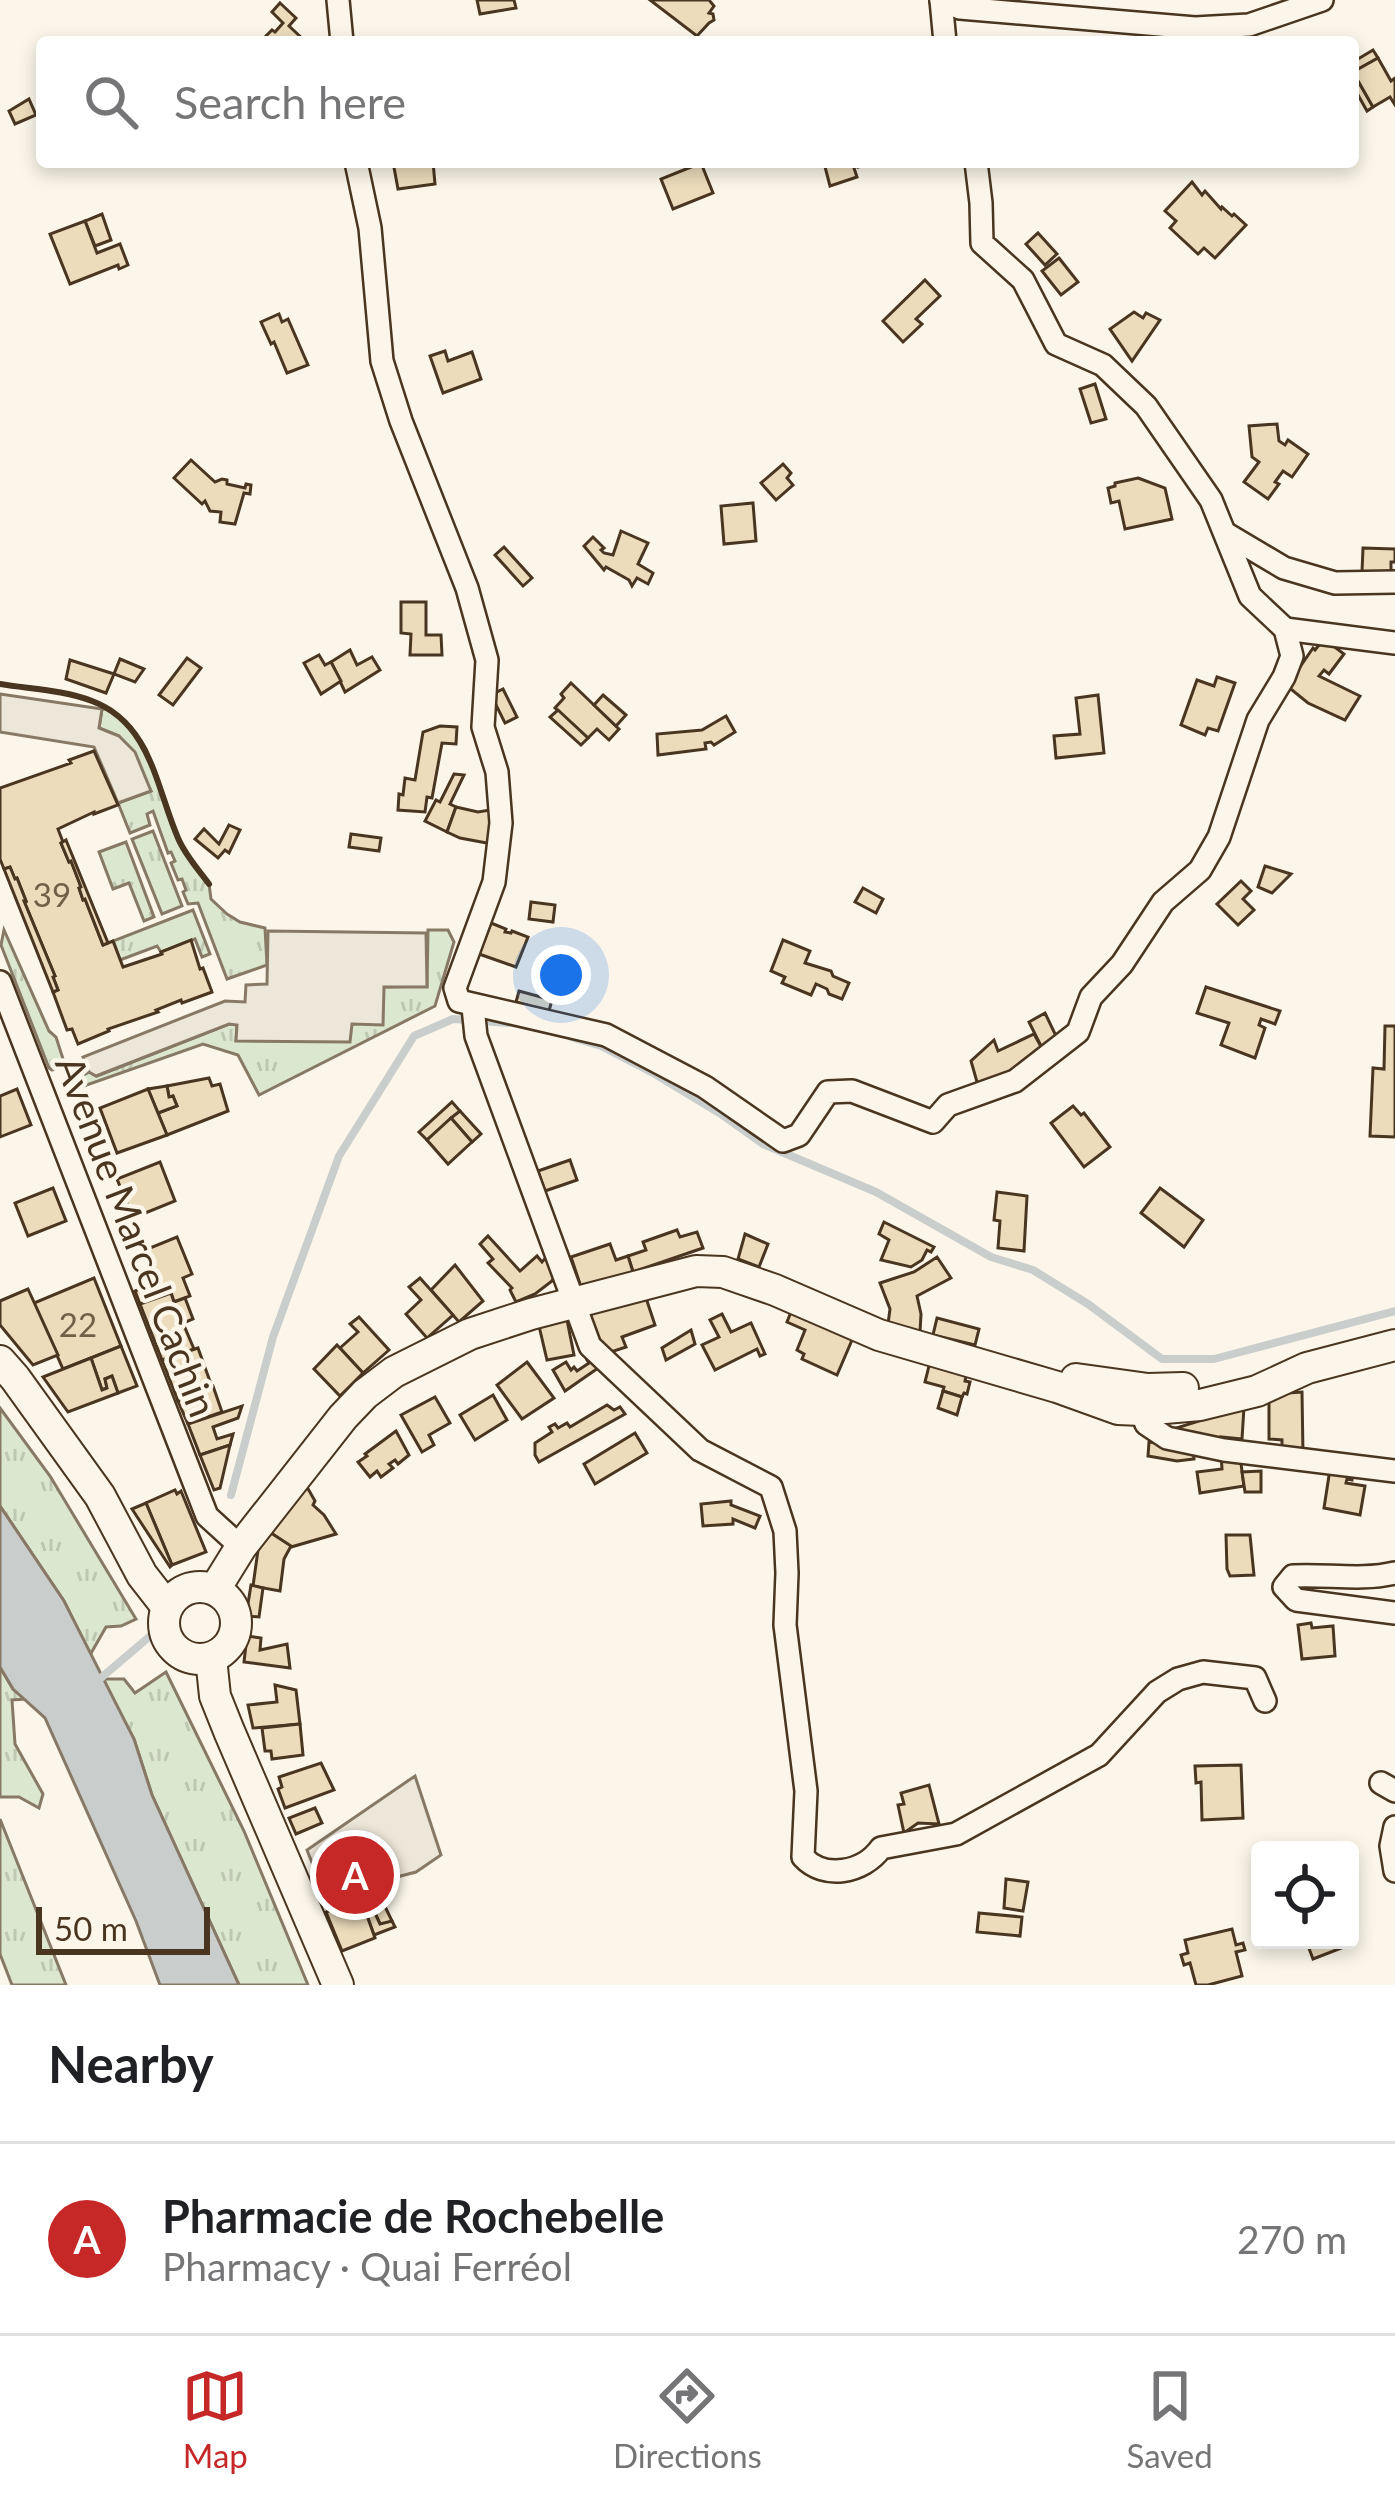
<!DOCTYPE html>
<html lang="en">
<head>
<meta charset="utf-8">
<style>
	body { margin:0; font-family:Lato,sans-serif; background:#f6f6f6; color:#202124 }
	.controls { position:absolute; right:36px; bottom:36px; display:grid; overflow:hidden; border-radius:12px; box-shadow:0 6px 18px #0003 }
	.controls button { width:108px; height:108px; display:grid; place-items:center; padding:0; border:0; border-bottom:3px solid #e0e0e0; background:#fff; color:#202124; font:60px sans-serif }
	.scale { position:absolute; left:36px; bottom:30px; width:174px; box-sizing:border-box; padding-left:12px; border:6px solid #4a3520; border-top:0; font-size:33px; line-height:42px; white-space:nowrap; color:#4a3520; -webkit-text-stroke:9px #fbf6e9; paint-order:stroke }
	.you { position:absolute; left:561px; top:975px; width:42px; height:42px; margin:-30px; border:9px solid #fff; border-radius:50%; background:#1a73e8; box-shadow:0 0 0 18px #1a73e833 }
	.badge { display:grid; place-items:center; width:78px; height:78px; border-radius:50%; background:#c62828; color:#fff; font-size:39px; font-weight:700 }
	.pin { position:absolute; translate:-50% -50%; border:6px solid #fff; box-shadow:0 3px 12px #0006 }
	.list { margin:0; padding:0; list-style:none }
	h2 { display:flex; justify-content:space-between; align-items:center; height:156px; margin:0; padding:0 48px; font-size:51px }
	h2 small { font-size:39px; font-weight:400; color:#757577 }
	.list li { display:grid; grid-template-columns:78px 1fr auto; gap:36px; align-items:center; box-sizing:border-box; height:192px; padding:0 48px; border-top:3px solid #e0e0e0 }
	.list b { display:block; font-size:45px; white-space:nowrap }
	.list p { margin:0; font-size:39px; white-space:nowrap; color:#757577 }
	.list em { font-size:39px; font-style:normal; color:#757577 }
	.icon { flex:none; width:66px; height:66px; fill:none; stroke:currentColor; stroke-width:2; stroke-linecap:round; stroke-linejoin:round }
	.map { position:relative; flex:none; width:1395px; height:1985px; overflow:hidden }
	.search { position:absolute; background:#fff; box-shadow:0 6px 18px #0003; left:36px; right:36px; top:36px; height:132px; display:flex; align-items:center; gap:30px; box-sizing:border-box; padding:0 42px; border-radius:12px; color:#757577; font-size:45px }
	.sheet { height:348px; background:#fff }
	nav { display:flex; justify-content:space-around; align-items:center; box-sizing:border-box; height:168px; border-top:3px solid #e0e0e0; background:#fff; font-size:33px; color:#757577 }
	nav a { display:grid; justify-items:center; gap:6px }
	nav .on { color:#c62828 }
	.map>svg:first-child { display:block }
</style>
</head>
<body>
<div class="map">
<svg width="1395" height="1985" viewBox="0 0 1395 1985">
	<defs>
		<pattern id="grass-tufts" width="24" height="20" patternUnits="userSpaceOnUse" patternTransform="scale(3)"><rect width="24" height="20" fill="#dce7d0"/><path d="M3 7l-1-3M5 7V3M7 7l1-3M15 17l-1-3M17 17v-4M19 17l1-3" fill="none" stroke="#bec7b2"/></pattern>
	</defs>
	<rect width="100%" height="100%" fill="#fbf6e9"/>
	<!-- grass -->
	<g fill="url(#grass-tufts)" stroke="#887966" stroke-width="3">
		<polygon points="102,709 111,709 139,738 146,749 178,840 209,884 211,899 227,914 240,922 265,928 267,965 227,979 198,903 188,904 183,892 186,890 182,879 178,880 171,863 175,861 171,852 168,853 153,811 147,814 150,825 130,833 118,803 151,791 119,736 99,728"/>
		<polygon points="153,831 182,906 162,914 132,839"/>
		<polygon points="126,842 154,917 144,921 129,883 113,889 99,852"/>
		<polygon points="193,910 210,954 202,957 195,939 161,952 157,946 120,960 113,941"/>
		<polygon points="4,930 49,1031 56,1037 65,1065 52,1070 49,1068 1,945"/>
		<polygon points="428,930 448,930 454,942 435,1006 259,1095 238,1055 203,1044 81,1087 75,1087 71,1082 89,1072 97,1076 229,1024 237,1024 236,1040 351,1024 383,987 427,986"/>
		<polygon points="0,1408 50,1476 136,1619 121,1626 106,1627 90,1655 64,1601 0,1506"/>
		<polygon points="0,1667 13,1689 26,1699 12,1700 15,1744 43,1794 39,1808 19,1797 0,1797"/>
		<polygon points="166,1672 244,1831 308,1985 239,1985 152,1795 134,1739 101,1679 124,1679 135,1693"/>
		<polygon points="0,1819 66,1985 12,1985 0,1954"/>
	</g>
	<!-- parking -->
	<g fill="#ede7d9" stroke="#887966" stroke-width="3">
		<polygon points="0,694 102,709 99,728 119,736 135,752 151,791 118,803 94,747 0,732"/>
		<polygon points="268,931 426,933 427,987 384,987 383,1025 352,1024 350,1042 236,1041 237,1025 229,1024 96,1076 89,1072 83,1057 225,1001 245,1002 246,985 267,984"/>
		<polygon points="415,1776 441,1855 416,1872 389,1879 386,1856 378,1840 317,1875 307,1850"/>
	</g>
	<!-- water -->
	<polygon fill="#c9cecd" stroke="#887966" stroke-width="3" points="0,1506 64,1601 134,1739 152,1795 239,1985 160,1985 136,1921 45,1718 13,1689 0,1667"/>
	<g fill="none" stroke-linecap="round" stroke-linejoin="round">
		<!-- stream -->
		<g stroke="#c9cecd" stroke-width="8">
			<polyline points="571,1037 601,1046 655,1074 721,1114 763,1144 876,1192 991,1257 1033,1270 1088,1304 1162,1359 1214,1359 1395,1311"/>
			<polyline points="231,1495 273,1337 339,1156 414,1036 453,1019 509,1023"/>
			<polyline points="95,1683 149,1637"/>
		</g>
	</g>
	<!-- building -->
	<g fill="#ecdcbc" stroke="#4a3520" stroke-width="3">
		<polygon points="477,0 514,0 516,8 480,14"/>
		<polygon points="650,0 709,0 714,6 709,13 713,14 714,20 709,23 697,36"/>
		<polygon points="280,3 296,18 289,26 306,42 260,42 272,30 275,32 283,23 272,12"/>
		<polygon points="1373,50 1378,58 1353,72 1373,107 1367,111 1353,86 1353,62"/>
		<polygon points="1378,58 1391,81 1395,78 1395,105 1390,97 1373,107 1353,72"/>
		<polygon points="29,99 36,115 15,124 9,111"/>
		<polygon points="393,162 433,162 435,184 398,189"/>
		<polygon points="874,162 858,167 857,163 853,165 857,177 830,186 824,163"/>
		<polygon points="701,163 713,193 673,209 661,179"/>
		<polygon points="1192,182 1202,195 1205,191 1221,209 1222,207 1232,216 1234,214 1246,225 1215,258 1204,248 1198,254 1170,228 1176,221 1165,211"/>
		<polygon points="102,214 111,240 95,246 85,221"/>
		<polygon points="85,221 97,253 120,244 128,265 119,269 118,265 70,284 50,234"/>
		<polygon points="1038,233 1057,254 1045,265 1026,244"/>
		<polygon points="1059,258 1078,282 1061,295 1042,271"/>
		<polygon points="925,280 940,296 916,319 922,324 903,342 883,321"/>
		<polygon points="1134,312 1143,318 1146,313 1160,320 1132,361 1110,329"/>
		<polygon points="279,314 282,322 288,319 308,365 287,373 274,342 271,344 261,322"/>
		<polygon points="445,351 448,361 472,352 481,379 443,393 430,356"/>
		<polygon points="1095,384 1106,419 1091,423 1080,389"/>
		<polygon points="1277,424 1279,441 1285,445 1288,440 1308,454 1292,477 1283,471 1275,482 1279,484 1268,499 1244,482 1259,462 1252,457 1249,426"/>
		<polygon points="191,460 215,482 222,479 227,480 227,484 245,488 246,484 251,485 250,494 244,493 235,524 220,522 221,512 210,511 205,501 202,504 174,478"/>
		<polygon points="783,464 791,473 787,478 793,485 776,500 761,483"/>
		<polygon points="1138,478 1165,488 1172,519 1125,529 1119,501 1111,503 1108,488 1115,486 1115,483"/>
		<polygon points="753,503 756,541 724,544 721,506"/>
		<polygon points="621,531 648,543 638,564 653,573 648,584 637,578 632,586 629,580 606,567 604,570 584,546 593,537 604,548 601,550 604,553 613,555"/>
		<polygon points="504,547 532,578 523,586 495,555"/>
		<polygon points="1363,548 1395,549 1395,562 1391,562 1391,573 1362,572"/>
		<polygon points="401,602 426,602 426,635 441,635 442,655 410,655 411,634 401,633"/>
		<polygon points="1324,639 1344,654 1329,674 1324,670 1319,676 1360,696 1345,720 1308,703 1287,686 1313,648 1315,650"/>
		<polygon points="350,650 357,665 372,657 380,670 345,692 331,662"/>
		<polygon points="319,655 325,665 331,662 341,681 321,694 304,663"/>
		<polygon points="187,658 201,668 173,705 159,695"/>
		<polygon points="120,659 144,669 135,682 114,674"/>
		<polygon points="70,660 114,674 106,693 66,679"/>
		<polygon points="1217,677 1235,683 1218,731 1208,728 1205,735 1181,725 1197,680 1214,686"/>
		<polygon points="571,683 619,729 609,740 597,729 588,738 555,708 564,698 561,694"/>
		<polygon points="503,689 517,717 505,723 491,695"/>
		<polygon points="603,695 626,715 616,726 594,705"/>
		<polygon points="1098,695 1104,753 1056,758 1054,736 1080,734 1076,698"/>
		<polygon points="558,710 588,738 581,745 550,717"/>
		<polygon points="726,716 735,732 714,745 711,742 705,743 706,749 658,755 657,734 702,730"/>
		<polygon points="440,726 457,727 456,744 442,743 432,798 427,797 425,812 398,810 399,794 403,795 405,778 415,780 423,732"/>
		<polygon points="94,751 118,805 94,814 94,812 58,829 63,842 61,843 69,862 71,861 81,887 79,888 83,900 85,899 103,945 113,941 123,967 162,954 161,952 191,940 200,969 203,968 212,992 182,1003 181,1000 156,1010 158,1012 108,1029 109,1031 78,1044 72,1029 67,1030 53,992 58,990 53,977 55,976 24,901 26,901 17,878 15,879 10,867 4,869 0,859 0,788 71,763 69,760"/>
		<polygon points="454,774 464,775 450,804 456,807 447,832 425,821 436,800 440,802"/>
		<polygon points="456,807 478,812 496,809 492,844 460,838 447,832"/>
		<polygon points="229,825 240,830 229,853 225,850 218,858 195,839 204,829 219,844"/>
		<polygon points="351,834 381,838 379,851 349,847"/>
		<polygon points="66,840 108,943 103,945 85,899 83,900 79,888 81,887 71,861 69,862 61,843"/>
		<polygon points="1265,866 1291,874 1272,893 1258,887"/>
		<polygon points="10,867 15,879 17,878 26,901 24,901 55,976 53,977 58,990 53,992 4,869"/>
		<polygon points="1241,881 1251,891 1243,899 1254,910 1238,925 1217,904"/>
		<polygon points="863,888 883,899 876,913 855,902"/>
		<polygon points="531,902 555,905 553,922 529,919"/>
		<polygon points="491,923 506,929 505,932 511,933 512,931 528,937 516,967 479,954"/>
		<polygon points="783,940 810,951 805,963 831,971 833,976 849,983 842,999 829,994 827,989 816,984 811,995 782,983 785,977 771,971"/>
		<polygon points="1206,987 1280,1011 1275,1024 1261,1019 1259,1025 1265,1028 1255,1058 1221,1045 1229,1023 1197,1013"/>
		<polygon points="519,991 552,1000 549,1011 516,1002"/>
		<polygon points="1045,1013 1057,1038 1044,1052 1029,1022"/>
		<polygon points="1385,1026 1395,1026 1395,1137 1370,1136 1373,1068 1384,1069"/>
		<polygon points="1034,1034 1044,1052 1019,1072 979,1089 971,1061 994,1040 998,1051"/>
		<polygon points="209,1078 212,1086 220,1084 228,1111 167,1135 158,1113 177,1106 173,1096 169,1097 167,1086"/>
		<polygon points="167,1086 169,1097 173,1096 177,1106 158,1113 148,1089"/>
		<polygon points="17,1089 31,1125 0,1137 0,1096"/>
		<polygon points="148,1089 167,1135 117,1153 100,1108"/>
		<polygon points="452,1102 460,1111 427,1140 419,1132"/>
		<polygon points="1073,1106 1081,1115 1084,1113 1110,1147 1084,1167 1051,1123"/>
		<polygon points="460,1111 481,1134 472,1142 451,1118"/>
		<polygon points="451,1118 472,1142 448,1164 427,1140"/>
		<polygon points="570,1160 577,1180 545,1191 538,1171"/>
		<polygon points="160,1162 175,1201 133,1218 117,1179"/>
		<polygon points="53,1188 66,1221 28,1236 15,1203"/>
		<polygon points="1160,1188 1203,1220 1184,1247 1141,1213"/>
		<polygon points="997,1192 1027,1196 1024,1251 998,1248 1000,1221 994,1220"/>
		<polygon points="884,1222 934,1247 931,1252 927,1250 922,1260 911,1267 881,1260 889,1240 879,1234"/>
		<polygon points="677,1230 680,1237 697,1232 703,1248 633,1272 628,1256 646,1250 643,1242"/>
		<polygon points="745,1234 768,1244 759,1267 738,1259"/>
		<polygon points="488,1236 520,1271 537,1256 542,1262 549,1254 555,1275 552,1281 535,1294 516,1302 510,1290 512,1288 488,1263 493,1259 480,1244"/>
		<polygon points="177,1237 192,1274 183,1278 190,1296 174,1302 171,1293 140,1304 135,1291 158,1281 145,1250"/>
		<polygon points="610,1244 616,1260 628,1256 633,1272 582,1290 571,1257"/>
		<polygon points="937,1257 951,1278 917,1296 921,1314 920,1332 888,1324 890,1309 880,1283 914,1272"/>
		<polygon points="455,1265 483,1301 459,1322 431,1290"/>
		<polygon points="94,1278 121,1346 63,1369 34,1303"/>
		<polygon points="420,1278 453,1315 427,1338 406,1314 421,1300 409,1287"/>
		<polygon points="28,1289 58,1355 33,1365 0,1325 0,1301"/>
		<polygon points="171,1293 174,1302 185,1298 193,1319 183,1323 194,1349 162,1360 140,1304"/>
		<polygon points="645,1295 655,1325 622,1337 626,1347 611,1352 598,1346 584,1316"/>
		<polygon points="791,1312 852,1340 837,1375 802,1359 804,1354 797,1350 805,1330 787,1322"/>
		<polygon points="722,1314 731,1332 751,1323 765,1354 760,1356 757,1349 715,1370 702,1345 719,1337 710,1320"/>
		<polygon points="359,1317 389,1350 363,1373 340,1348 358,1332 350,1324"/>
		<polygon points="937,1318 979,1329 975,1345 933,1335"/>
		<polygon points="567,1320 574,1355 547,1360 539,1326"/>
		<polygon points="691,1330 695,1344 666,1360 662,1348"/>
		<polygon points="337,1345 363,1373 340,1396 314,1369"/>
		<polygon points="121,1346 137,1386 118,1393 112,1376 105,1379 107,1388 102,1390 91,1358"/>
		<polygon points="198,1348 212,1387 178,1401 162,1360"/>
		<polygon points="592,1357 601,1366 565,1391 553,1370 566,1362 571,1370 574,1367 577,1371 589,1363 587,1360"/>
		<polygon points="91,1358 102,1390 107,1388 105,1379 112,1376 118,1393 68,1412 43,1377"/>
		<polygon points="527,1362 554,1398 522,1419 497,1385"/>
		<polygon points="930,1362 967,1372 965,1381 970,1382 967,1394 964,1393 962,1397 943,1391 944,1387 925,1382"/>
		<polygon points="213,1386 222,1412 188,1424 178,1401"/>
		<polygon points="943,1391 962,1397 957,1415 938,1408"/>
		<polygon points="1302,1392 1303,1454 1282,1452 1282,1440 1269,1439 1269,1400 1288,1393"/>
		<polygon points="493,1395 507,1420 475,1440 460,1415"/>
		<polygon points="435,1397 450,1423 429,1435 434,1445 422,1452 401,1415"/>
		<polygon points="607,1405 614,1410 620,1407 625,1414 539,1462 535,1455 535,1443 552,1432 549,1427 555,1424 558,1428 567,1423 570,1427"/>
		<polygon points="242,1406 238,1418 213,1427 217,1439 233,1434 230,1445 200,1455 188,1424"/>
		<polygon points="1244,1407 1242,1439 1221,1437 1221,1441 1173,1429"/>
		<polygon points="396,1431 409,1455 398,1464 395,1460 389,1464 393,1468 381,1477 377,1471 370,1477 358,1462 367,1456 365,1454"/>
		<polygon points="635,1433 647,1453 595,1484 584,1464"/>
		<polygon points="1149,1442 1193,1448 1194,1459 1177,1461 1148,1456"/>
		<polygon points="230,1445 220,1488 214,1490 200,1455"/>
		<polygon points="1221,1454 1240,1456 1244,1486 1200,1493 1197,1472 1222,1469"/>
		<polygon points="1330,1469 1353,1472 1352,1480 1347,1479 1346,1483 1365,1486 1360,1515 1324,1508"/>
		<polygon points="1261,1471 1261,1492 1245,1492 1242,1472"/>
		<polygon points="307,1487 315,1501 313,1505 324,1515 336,1534 291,1547 271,1533"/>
		<polygon points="175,1490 177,1494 181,1491 206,1552 172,1565 146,1503"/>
		<polygon points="731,1501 731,1505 760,1516 755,1528 733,1519 733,1524 703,1526 701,1504"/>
		<polygon points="146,1503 172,1565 170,1567 132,1509"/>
		<polygon points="271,1533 291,1546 284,1559 280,1591 253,1586 258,1550"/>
		<polygon points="1226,1535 1250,1535 1254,1575 1230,1576 1227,1569"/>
		<polygon points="251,1585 263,1588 259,1617 246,1616"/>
		<polygon points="1311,1623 1312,1628 1333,1626 1335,1656 1302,1659 1298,1625"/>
		<polygon points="247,1636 261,1638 260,1650 287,1644 290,1668 244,1662"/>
		<polygon points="275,1685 296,1690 300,1724 253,1728 248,1705 277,1702"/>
		<polygon points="300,1724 303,1755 272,1759 271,1751 265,1751 262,1728"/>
		<polygon points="321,1763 334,1790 285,1808 278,1789 282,1787 279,1777"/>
		<polygon points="1241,1765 1243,1818 1202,1820 1201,1782 1196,1783 1195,1766"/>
		<polygon points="929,1785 939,1824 918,1823 904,1833 898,1805 904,1804 901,1793"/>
		<polygon points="315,1808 322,1823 296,1834 289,1818"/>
		<polygon points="378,1844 385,1868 370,1874 378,1892 342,1906 329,1876"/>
		<polygon points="1006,1879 1028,1882 1023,1911 1004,1908"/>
		<polygon points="378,1892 392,1921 389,1923 380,1924 367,1896"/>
		<polygon points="367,1896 380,1924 392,1921 395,1927 374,1935 361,1899"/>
		<polygon points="361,1899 375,1938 342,1951 326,1912"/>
		<polygon points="979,1913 1022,1917 1020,1936 977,1932"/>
		<polygon points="1232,1929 1236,1945 1243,1943 1245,1950 1236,1952 1242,1976 1208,1985 1196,1985 1190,1963 1184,1965 1181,1955 1188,1953 1185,1940"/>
		<polygon points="1350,1939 1352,1944 1313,1959 1307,1943 1315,1940"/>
	</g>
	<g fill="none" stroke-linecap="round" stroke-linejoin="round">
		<defs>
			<g id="street">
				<polyline points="338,0 342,42"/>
				<polyline points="941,0 960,8 1195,28 1249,25 1322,0"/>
				<polyline points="941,0 945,42"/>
				<polyline points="356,162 370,228 382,361 401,421 467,588 487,660 483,727 497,772 501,823 494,882 455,988 459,1001 606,1035 705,1087 783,1141 799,1135 828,1092 852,1091 933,1122 948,1105 1015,1081 1078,1032 1091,997 1122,964 1163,902 1200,870 1219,837 1258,720 1284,677 1292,656 1285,629 1250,596 1211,500 1146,406 1103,365 1056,344 1023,280 982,243 981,203 976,162"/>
				<polyline points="1225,533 1284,568 1335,583 1395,582"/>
				<polyline points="1285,629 1395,643"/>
				<polyline points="0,982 207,1516 241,1547"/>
				<path d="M473,1007L476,1036L590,1346L700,1450L771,1487L785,1531L787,1573L785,1625L806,1791L803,1857C824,1880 863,1873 881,1848L956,1834L1099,1755L1157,1692L1178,1679L1203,1672L1255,1678L1265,1701"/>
				<polyline points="1141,1410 1146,1424 1167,1438 1224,1450 1395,1471"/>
				<path d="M1395,1573C1362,1581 1327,1574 1293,1576L1284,1587L1296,1600L1395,1613"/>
				<polyline points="1381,1783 1395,1791"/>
				<polyline points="1395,1827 1391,1846 1395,1871"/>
			</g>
			<g id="secondary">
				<polyline points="0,1361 15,1378 100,1496 142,1575 167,1607"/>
				<polyline points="1076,1379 1148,1389 1183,1388"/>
				<circle cx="200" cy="1623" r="36"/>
				<polyline points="215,1589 241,1547 343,1417 365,1394 394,1372 470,1334 531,1314 696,1271 723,1272 775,1290 879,1335 1057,1387 1118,1409 1141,1410 1200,1405 1257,1391 1307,1368 1395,1345"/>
				<polyline points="211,1658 215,1696 229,1731 338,1985"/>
			</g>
		</defs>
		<!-- street casing -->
		<use href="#street" stroke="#4a3520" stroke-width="26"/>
		<!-- secondary casing -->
		<use href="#secondary" stroke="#4a3520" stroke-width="34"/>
		<!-- street -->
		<use href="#street" stroke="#fbf6e9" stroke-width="21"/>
		<!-- secondary -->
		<use href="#secondary" stroke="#fbf6e9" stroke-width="30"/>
		<!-- wall -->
		<path stroke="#4a3520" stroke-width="6" d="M0,684C30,689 64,690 92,701C151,723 156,787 178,838C185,855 198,869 209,884"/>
	</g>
	<g text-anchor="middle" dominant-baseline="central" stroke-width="9" stroke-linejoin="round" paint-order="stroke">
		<!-- number labels -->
		<g font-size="33" fill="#725f47">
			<text x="52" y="894">39</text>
			<text x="78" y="1324">22</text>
		</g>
		<!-- street labels -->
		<g font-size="39" fill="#4a3520" stroke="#fbf6e9">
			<text transform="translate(137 1236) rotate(69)">Avenue Marcel Cachin</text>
		</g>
	</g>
</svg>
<div class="controls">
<button><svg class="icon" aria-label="locate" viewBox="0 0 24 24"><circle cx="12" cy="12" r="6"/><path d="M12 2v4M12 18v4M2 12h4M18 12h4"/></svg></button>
</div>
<div class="scale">50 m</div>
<div class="you"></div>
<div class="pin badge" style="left:355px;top:1875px">A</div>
<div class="search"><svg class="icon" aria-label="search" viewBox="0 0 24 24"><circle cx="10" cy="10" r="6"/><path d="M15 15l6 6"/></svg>Search here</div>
</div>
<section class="sheet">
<h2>Nearby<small></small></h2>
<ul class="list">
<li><span class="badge">A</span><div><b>Pharmacie de Rochebelle</b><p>Pharmacy · Quai Ferréol</p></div><em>270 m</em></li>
</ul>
</section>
<nav>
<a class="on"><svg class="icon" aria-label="map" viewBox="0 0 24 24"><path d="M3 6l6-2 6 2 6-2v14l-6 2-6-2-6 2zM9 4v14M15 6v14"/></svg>Map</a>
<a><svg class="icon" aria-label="directions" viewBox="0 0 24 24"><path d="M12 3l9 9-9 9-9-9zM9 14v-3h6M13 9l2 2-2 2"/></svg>Directions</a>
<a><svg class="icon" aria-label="saved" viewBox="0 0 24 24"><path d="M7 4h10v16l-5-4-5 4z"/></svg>Saved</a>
</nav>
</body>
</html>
